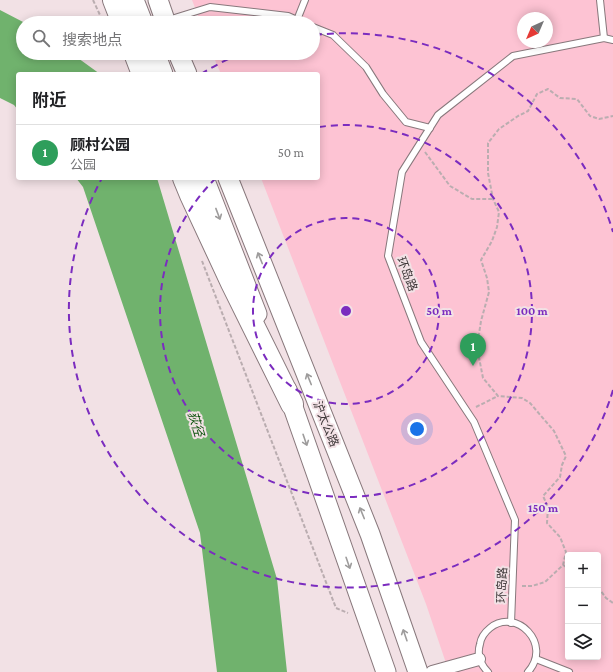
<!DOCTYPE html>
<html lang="zh">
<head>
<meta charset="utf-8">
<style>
	body { margin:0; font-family:"Crimson Pro","Noto Sans SC",serif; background:#f2f2f2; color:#202124 }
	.controls { position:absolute; right:12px; bottom:12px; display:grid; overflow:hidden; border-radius:4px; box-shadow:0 2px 10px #0003 }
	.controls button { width:36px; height:36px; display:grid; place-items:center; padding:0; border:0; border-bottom:1px solid #e0e0e0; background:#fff; color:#202124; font:20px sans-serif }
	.compass { position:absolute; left:517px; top:12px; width:36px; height:36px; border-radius:50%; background:#fff; box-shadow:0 2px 10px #0003; rotate:224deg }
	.you { position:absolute; left:417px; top:429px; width:14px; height:14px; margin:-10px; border:3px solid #fff; border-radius:50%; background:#1a73e8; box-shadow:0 0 0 6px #1a73e833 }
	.badge { display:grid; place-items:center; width:26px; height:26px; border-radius:50%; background:#00860c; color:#fff; font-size:13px; font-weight:700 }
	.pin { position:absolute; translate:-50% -33px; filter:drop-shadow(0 1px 2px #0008) }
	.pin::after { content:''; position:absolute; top:21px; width:14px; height:12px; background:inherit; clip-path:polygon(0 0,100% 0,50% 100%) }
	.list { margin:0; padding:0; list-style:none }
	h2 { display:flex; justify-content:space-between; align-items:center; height:52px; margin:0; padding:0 16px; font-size:17px }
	h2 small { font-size:13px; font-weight:400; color:#757577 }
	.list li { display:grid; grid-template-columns:26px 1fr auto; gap:12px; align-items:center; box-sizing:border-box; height:56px; padding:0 16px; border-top:1px solid #e0e0e0 }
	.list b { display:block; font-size:15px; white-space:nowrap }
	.list p { margin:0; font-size:13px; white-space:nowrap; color:#757577 }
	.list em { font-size:13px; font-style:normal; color:#757577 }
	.icon { flex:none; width:22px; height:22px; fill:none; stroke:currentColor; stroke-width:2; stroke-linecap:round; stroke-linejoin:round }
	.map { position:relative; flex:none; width:613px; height:672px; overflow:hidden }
	.search { position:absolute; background:#fff; box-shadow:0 2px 10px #0003; left:16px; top:16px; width:304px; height:44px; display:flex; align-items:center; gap:10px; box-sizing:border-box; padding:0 14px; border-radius:22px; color:#757577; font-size:15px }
	.panel { position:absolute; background:#fff; box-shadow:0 2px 10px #0003; left:16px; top:72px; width:304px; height:108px; border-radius:4px }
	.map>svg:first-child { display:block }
</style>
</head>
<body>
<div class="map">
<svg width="613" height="672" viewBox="0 0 613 672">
	<rect width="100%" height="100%" fill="#f2e1e5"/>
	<!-- green -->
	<path fill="#fdc3d3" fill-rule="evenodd" d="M192,0H613V672H449L426,604L261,178H318V74H221L212,53H313V23H201ZM523,18H547V42H523ZM568,555H598V657H568Z"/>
	<!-- water -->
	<g fill="#70b26d">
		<polygon points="0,10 25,23 23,23 23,53 71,53 100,74 18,74 18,110 14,105 0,98"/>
		<polygon points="76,178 157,178 277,579 287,672 217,672 200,533 83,187"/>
	</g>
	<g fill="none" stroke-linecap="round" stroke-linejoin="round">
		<defs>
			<g id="lane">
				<polyline points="600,0 604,38"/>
				<polyline points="168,20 210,7 288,16 304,23"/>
				<polyline points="297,20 305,0"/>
				<polyline points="313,27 333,35 366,67 383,94 406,122 430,128"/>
				<polyline points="511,623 515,520 474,422 421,342 388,256 402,172 438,115 513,56 604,38 613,40"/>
				<polyline points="536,659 569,672"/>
				<path d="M488,672C480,664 477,654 480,644C481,637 485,632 490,628C516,607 553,644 528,672"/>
			</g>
			<polyline id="street" points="432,672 479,659"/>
			<g id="primary">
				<polyline points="134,0 143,23"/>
				<polyline points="158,0 166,23"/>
				<polyline points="155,53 163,74"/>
				<polyline points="178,53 187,74"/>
				<polyline points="204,178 257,314"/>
				<polyline points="228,178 370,534 418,672"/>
				<polyline points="287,390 386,672"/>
			</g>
			<g id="highway">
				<polyline points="114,0 123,23"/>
				<polyline points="135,53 143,74"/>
				<polyline points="184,178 191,195 232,283 292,404"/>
			</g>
		</defs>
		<!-- lane casing -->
		<use href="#lane" stroke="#88787c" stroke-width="8"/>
		<!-- street casing -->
		<use href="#street" stroke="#88787c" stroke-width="14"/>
		<!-- primary casing -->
		<use href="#primary" stroke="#88787c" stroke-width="21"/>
		<!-- highway casing -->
		<use href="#highway" stroke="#88787c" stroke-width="24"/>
		<!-- path -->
		<g stroke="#baadb0" stroke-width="2" stroke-dasharray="4 2" stroke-linecap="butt">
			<polyline points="93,0 100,15"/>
			<polyline points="425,152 450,186 472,199 493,199"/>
			<polyline points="202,261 336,608 348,613"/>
			<polyline points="476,407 498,396"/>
			<polyline points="563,565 568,568"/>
			<polyline points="522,586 532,586 545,582 563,565 566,552 560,537 547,523 548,507 543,496 560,477 562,465 566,456 554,431 530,403 522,398 498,396 483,378 477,347 481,321 489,292 487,278 481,260 492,241 497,227 499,212 493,199 488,173 488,143 499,129 518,116 528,111 537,94 548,89 560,98 577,99 590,116 599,119 613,116"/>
			<polyline points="598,587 606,598 613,603"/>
		</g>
		<!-- lane -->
		<use href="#lane" stroke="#fff" stroke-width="6"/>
		<!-- street -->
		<use href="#street" stroke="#fff" stroke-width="12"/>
		<!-- primary -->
		<use href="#primary" stroke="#fff" stroke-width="19"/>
		<!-- highway -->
		<use href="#highway" stroke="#fff" stroke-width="22"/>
	</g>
	<!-- one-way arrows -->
	<defs><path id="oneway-shaft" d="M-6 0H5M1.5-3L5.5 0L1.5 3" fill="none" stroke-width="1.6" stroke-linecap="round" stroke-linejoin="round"/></defs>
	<g stroke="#9e9c9c">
		<use href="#oneway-shaft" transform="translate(218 214) rotate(69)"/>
		<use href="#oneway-shaft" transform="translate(260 258) rotate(-112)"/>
		<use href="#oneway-shaft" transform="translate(309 379) rotate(-112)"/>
		<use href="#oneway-shaft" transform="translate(305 440) rotate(71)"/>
		<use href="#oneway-shaft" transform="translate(362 513) rotate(-112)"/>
		<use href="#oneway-shaft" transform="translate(348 563) rotate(71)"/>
		<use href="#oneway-shaft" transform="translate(405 635) rotate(-109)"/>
	</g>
	<!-- distance rings -->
	<g fill="none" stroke="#7b2cbf" stroke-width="2" stroke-dasharray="7 5">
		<circle cx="346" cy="311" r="93"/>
		<path d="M319 127A186 186 0 1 1 216 178"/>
		<path d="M613 390A278 278 0 1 1 102 178M201 74A278 278 0 0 1 242 53M315 35A278 278 0 0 1 613 232"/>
	</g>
	<g text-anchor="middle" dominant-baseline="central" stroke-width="4" stroke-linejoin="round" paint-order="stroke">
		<!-- street labels -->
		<g font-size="12" fill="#3e3839" stroke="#f2e1e5">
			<text transform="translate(407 274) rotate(69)">环岛路</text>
			<text transform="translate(326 424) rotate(68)">沪太公路</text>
			<text transform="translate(502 585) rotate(-88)">环岛路</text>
		</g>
		<!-- water labels -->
		<g font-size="13" font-style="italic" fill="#115612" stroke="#f2e1e5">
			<text transform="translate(196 424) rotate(73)">荻径</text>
		</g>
	</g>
	<circle cx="346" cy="311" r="6" fill="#7b2cbf" stroke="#f2e1e5" stroke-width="2"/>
	<g font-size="12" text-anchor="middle" font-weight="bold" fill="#7b2cbf" stroke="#f2e1e5" stroke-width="4" stroke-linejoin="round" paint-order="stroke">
		<text x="439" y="315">50 m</text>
		<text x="532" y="315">100 m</text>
		<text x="543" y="512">150 m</text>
	</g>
</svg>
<div class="controls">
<button>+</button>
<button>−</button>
<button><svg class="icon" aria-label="layers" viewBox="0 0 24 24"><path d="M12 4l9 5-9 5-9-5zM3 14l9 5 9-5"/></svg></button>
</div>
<svg class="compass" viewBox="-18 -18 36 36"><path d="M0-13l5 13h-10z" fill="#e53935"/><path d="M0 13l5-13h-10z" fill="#757577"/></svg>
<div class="you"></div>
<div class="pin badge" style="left:473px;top:366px;background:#2e9e5b">1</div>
<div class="search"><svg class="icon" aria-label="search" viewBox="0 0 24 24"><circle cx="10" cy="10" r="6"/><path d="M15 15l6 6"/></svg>搜索地点</div>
<section class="panel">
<h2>附近<small></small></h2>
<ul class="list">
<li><span class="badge" style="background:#2e9e5b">1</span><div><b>顾村公园</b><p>公园</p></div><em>50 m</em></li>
</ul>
</section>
</div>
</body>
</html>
